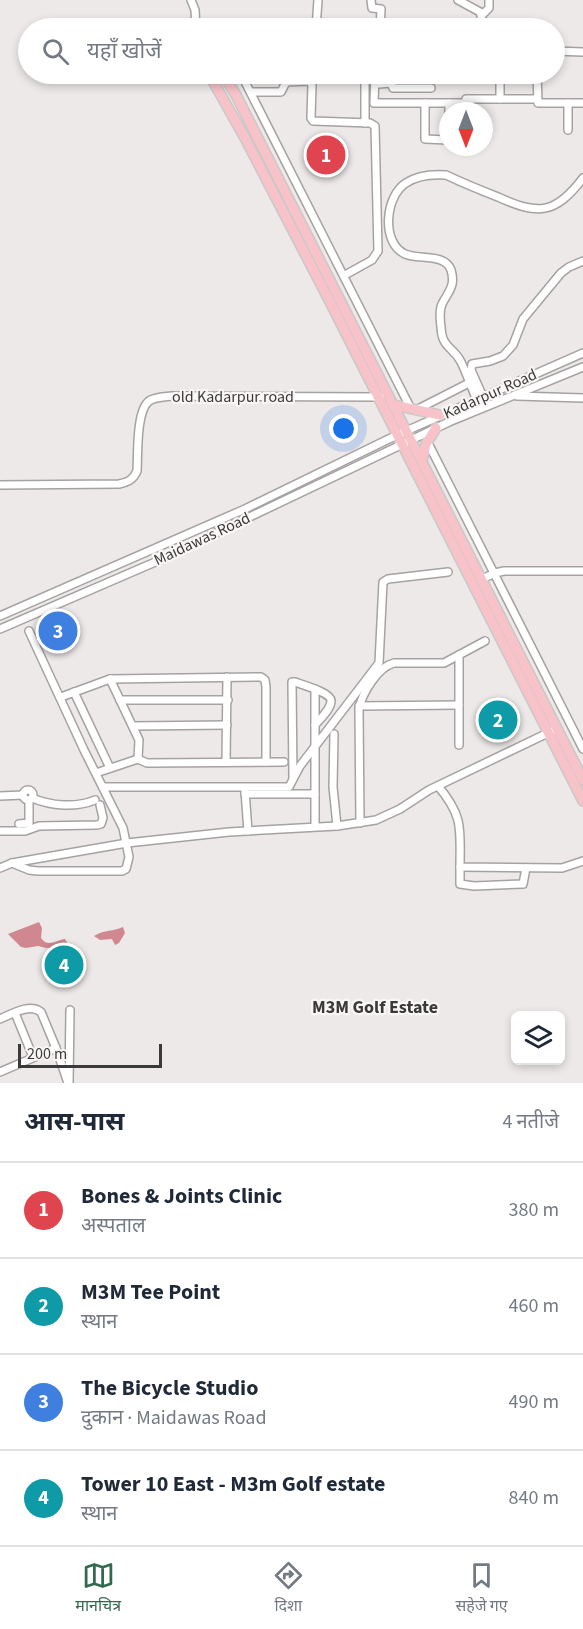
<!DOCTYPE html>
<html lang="hi">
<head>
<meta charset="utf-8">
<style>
	body { margin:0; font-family:"Source Sans 3","Noto Sans Devanagari",sans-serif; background:#f2f2f3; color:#1f2937 }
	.controls { position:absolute; right:18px; bottom:18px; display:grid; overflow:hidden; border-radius:9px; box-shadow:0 3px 9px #0003 }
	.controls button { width:54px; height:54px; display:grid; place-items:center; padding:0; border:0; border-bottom:2px solid #e0e1e3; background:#fff; color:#1f2937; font:30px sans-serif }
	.compass { position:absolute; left:439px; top:102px; width:54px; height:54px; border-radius:50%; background:#fff; box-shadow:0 3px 9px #0003; rotate:180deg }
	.scale { position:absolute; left:18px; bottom:15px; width:144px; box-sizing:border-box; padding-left:6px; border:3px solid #3b3a3a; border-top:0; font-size:16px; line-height:21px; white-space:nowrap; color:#3b3a3a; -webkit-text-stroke:4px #faf6f6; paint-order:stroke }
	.you { position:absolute; left:344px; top:429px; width:21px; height:21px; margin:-15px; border:4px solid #fff; border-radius:50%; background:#1a73e8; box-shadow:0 0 0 9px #1a73e833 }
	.badge { display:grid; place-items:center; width:39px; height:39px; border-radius:50%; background:#32694f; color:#fff; font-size:20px; font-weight:700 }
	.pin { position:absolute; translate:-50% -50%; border:3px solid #fff; box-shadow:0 2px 6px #0006 }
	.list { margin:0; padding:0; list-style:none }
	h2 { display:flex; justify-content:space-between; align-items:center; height:78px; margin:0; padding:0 24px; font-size:26px }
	h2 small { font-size:20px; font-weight:400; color:#747a83 }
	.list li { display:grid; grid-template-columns:39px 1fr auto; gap:18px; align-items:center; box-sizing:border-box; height:96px; padding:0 24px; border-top:2px solid #e0e1e3 }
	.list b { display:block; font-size:22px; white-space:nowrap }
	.list p { margin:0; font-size:20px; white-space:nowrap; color:#747a83 }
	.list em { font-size:20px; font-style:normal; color:#747a83 }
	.icon { flex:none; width:33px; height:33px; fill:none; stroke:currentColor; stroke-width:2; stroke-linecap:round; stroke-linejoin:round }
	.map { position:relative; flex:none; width:583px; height:1083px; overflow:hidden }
	.search { position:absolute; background:#fff; box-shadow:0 3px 9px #0003; left:18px; right:18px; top:18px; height:66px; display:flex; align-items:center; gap:15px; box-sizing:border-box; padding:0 21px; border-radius:33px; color:#747a83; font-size:22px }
	.sheet { height:462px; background:#fff }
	nav { display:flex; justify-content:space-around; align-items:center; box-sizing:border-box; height:84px; border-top:2px solid #e0e1e3; background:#fff; font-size:16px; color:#747a83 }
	nav a { display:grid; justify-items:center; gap:3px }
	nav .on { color:#32694f }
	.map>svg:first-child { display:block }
</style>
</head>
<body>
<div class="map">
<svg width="583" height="1083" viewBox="0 0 583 1083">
	<rect width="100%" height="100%" fill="#ede9e9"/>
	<!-- water -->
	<g fill="#d18790">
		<path d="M39,922L42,928L41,938C48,948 56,940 65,939L68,944L62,947L46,948L38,946L26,948L21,947L8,934Z"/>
		<path d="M123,927L125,933L119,943L115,945L112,939L100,940L94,936C106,929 112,932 123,927Z"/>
	</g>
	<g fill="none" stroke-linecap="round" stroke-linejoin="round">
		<defs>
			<g id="minor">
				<polyline points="191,0 195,10 196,28"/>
				<polyline points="371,0 372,8 381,9 380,28"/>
				<polyline points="458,0 480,12 484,28"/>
				<polyline points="482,15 489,8 489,0"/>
				<polyline points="449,24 484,24"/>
				<polyline points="316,28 318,0"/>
				<polyline points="554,51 583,52"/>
				<polyline points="241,74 411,409"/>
				<polyline points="365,74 365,123"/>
				<polyline points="375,74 374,103 449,103 449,111"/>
				<polyline points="486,74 486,79"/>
				<polyline points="500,74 500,99"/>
				<polyline points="537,74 538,103 583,103"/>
				<polyline points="379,76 379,84 391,83 393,88 431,88"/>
				<polyline points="251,92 281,92 286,82 309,81 312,85 311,118 313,121 370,123 375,126 378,251 372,260 345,275"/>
				<polyline points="466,99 537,99"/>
				<polyline points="425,103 425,139 448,140"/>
				<polyline points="449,103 470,103"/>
				<polyline points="568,130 568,103"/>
				<polyline points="517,396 583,398"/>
				<polyline points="483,397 471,370 472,364 490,361 503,356 513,345 523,319 561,273 569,267 583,261"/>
				<path d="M477,400C471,387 467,374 461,362C453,346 442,349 441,327C440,320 439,311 442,304C448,292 456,286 451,270C445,253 418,260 405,254C380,242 386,195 406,183C418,175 432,174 446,175C463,183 480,190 498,197C538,215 555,215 583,178"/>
				<polyline points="416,410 469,383"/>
				<polyline points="427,441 583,749"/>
				<path d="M0,485L119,484C128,482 133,480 137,471C138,455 136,411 149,401C155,397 165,397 172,396L380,397"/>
				<polyline points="482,579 495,573 504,571 583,571"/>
				<polyline points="0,616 245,509 397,435 583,353"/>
				<polyline points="0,629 153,563 451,421 583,367"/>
				<polyline points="459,655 459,745"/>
				<polyline points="110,679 139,740 138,759"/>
				<polyline points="315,689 315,826"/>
				<polyline points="74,692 110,768"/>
				<polyline points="61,697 110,679 261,677 265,680 266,687 266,762"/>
				<polyline points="120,700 228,700"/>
				<polyline points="359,706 459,705"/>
				<polyline points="133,726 227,725"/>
				<polyline points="334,734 333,787 337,826"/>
				<polyline points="226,762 227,677"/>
				<polyline points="96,773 138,759 147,763 284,762"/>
				<path d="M293,778L292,682H295C303,685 332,693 331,701C331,709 320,719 315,725"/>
				<path d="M438,786C464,817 460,829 460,867L562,868L583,861"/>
				<polyline points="103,787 289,787 300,766 379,663 383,582 388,579 448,572"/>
				<circle cx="28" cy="795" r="5"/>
				<polyline points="245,791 248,831"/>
				<polyline points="245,794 315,794"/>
				<polyline points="0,796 23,795"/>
				<path d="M32,798C51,806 76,808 95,800"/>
				<path d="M360,823L359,709C362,693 378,667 394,663H444L485,641"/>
				<polyline points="19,824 29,823 29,800"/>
				<polyline points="0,831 25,831 39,826 97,825 101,824 103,818 100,805"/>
				<polyline points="12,863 127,843 229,832 337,826 376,820 400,809 429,790 552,731"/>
				<polyline points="460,867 460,884 474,886 523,884 526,868"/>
				<polyline points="0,868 12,863 29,870 38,871 122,871 126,869 129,857 123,828 84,750 29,631"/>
				<polyline points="15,1013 33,1057"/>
				<path d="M0,1019C12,1014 29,1003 41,1012L56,1048L68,1083"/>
				<polyline points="0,1072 56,1048"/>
				<polyline points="69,1083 70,1010"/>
			</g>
			<g id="major">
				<polyline points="209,74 245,138 329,300 583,801"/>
				<polyline points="223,74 236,95 583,780"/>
				<polyline points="394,405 440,415"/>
				<polyline points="422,461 426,444 436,428"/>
			</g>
		</defs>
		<!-- minor casing -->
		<use href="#minor" stroke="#a6a2a2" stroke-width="10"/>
		<!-- major casing -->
		<use href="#major" stroke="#c8c8c8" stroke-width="12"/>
		<!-- minor -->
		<use href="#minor" stroke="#fff" stroke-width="7"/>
		<!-- major -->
		<use href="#major" stroke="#f8c2c9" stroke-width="9"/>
	</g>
	<g text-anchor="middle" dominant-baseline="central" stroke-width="4.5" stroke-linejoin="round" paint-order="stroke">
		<!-- street labels -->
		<g font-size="16" fill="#3b3a3a" stroke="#faf6f6">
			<text transform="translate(490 394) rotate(-24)">Kadarpur Road</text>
			<text x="233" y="397">old Kadarpur road</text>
			<text transform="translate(202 539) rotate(-25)">Maidawas Road</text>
		</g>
		<!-- neighbourhood labels -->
		<g font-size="18" font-weight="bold" fill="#3b3a3a" stroke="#faf6f6">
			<text x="375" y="1007">M3M Golf Estate</text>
		</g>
	</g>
</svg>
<div class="controls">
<button><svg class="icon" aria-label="layers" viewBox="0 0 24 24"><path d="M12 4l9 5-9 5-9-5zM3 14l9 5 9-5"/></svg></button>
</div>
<svg class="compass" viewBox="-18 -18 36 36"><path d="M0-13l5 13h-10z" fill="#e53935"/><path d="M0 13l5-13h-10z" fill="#747a83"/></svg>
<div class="scale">200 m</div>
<div class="you"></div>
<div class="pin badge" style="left:326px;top:155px;background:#e0444e">1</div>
<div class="pin badge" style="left:498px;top:720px;background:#0f9aa8">2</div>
<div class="pin badge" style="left:58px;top:631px;background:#3f7fe0">3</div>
<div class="pin badge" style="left:64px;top:965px;background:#0f9aa8">4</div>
<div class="search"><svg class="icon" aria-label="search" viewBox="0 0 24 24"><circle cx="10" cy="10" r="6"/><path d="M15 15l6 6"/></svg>यहाँ खोजें</div>
</div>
<section class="sheet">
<h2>आस-पास<small>4 नतीजे</small></h2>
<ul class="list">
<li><span class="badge" style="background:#e0444e">1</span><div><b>Bones &amp; Joints Clinic</b><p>अस्पताल</p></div><em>380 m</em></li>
<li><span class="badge" style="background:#0f9aa8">2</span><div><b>M3M Tee Point</b><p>स्थान</p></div><em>460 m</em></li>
<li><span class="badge" style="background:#3f7fe0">3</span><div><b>The Bicycle Studio</b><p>दुकान · Maidawas Road</p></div><em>490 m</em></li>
<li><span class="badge" style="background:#0f9aa8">4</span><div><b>Tower 10 East - M3m Golf estate</b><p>स्थान</p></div><em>840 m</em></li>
</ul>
</section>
<nav>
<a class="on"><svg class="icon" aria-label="map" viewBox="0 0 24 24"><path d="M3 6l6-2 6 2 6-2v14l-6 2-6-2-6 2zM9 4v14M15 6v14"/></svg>मानचित्र</a>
<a><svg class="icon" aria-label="directions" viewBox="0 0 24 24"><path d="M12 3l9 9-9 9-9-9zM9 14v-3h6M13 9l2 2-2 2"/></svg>दिशा</a>
<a><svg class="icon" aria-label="saved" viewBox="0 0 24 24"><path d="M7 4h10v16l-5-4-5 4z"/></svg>सहेजे गए</a>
</nav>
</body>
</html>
